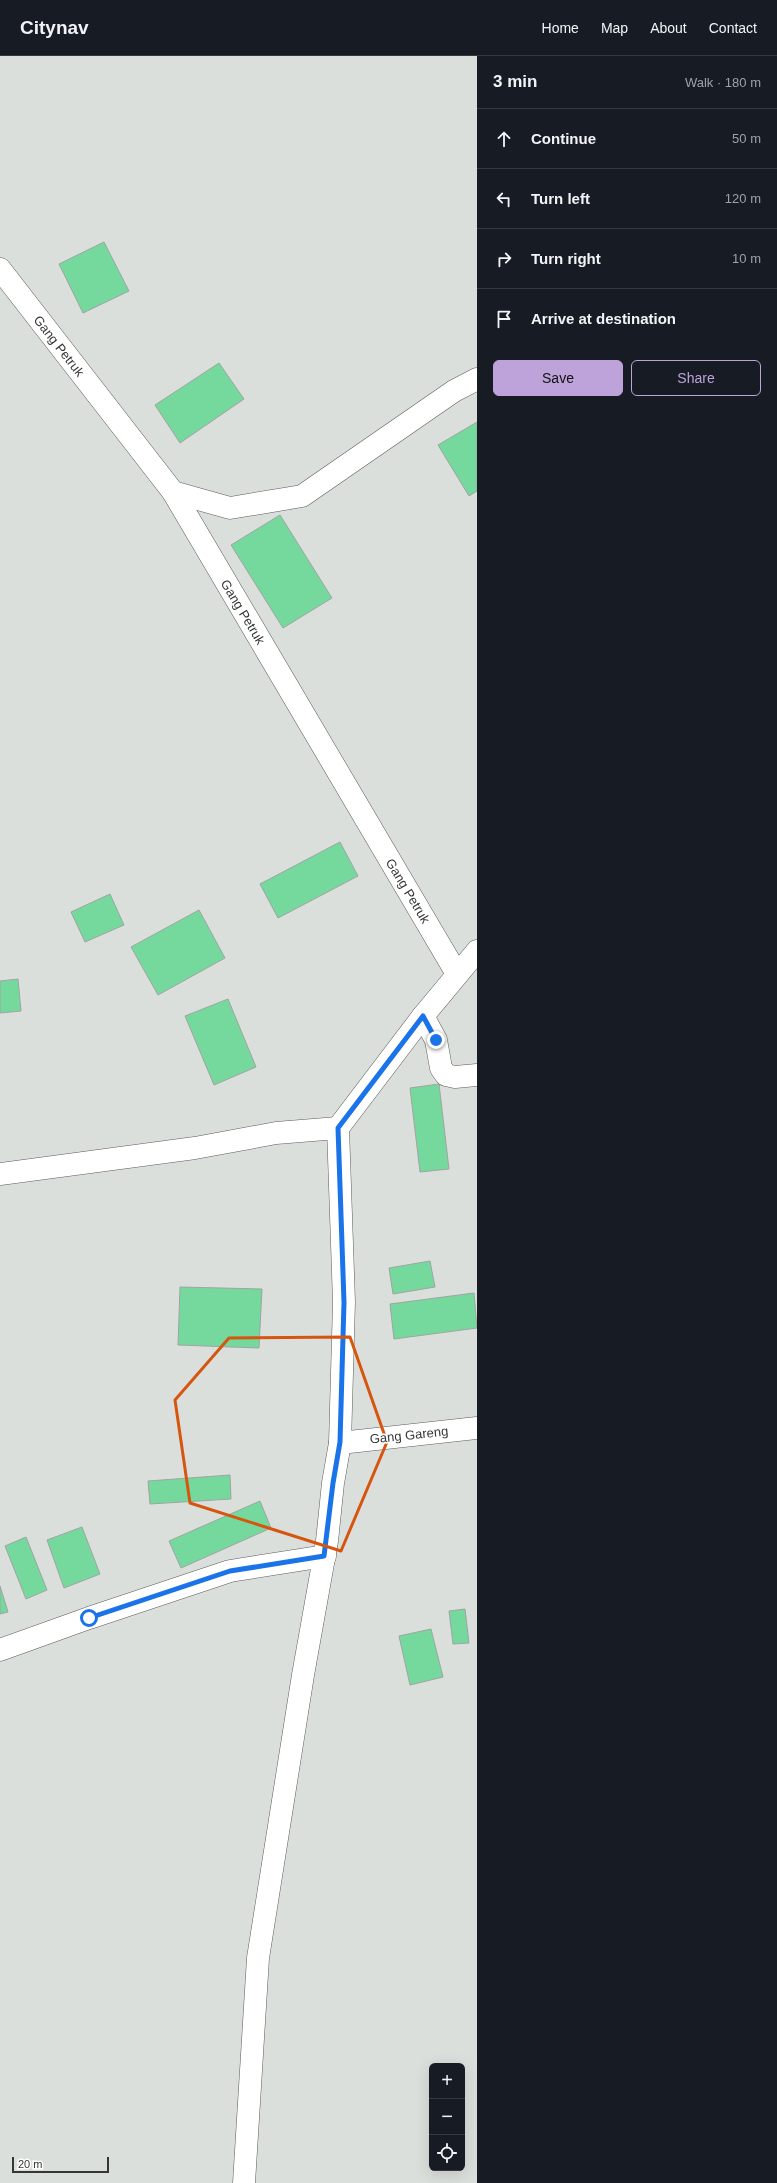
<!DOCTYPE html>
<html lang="en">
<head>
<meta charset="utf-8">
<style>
	body { margin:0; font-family:Helvetica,sans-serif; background:#20242c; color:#f1f3f6 }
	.controls { position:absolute; right:12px; bottom:12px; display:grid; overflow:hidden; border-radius:6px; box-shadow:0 4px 16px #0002 }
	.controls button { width:36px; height:36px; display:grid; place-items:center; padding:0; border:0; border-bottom:1px solid #363941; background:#171b24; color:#f1f3f6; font:20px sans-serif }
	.scale { position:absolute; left:12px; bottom:10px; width:97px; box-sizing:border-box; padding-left:4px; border:2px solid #353736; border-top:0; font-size:11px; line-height:14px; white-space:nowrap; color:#353736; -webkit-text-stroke:3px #fff; paint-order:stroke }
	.stop { position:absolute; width:12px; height:12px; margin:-9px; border:3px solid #1a73e8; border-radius:50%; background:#fff }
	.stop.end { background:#1a73e8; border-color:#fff; box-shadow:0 1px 4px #0008 }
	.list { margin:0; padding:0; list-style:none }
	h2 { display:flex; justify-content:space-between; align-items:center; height:52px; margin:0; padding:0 16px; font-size:17px }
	h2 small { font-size:13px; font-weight:400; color:#9ea1a6 }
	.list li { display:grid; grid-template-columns:26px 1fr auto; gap:12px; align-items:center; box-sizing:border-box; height:60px; padding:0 16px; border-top:1px solid #363941 }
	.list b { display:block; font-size:15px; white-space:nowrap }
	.list em { font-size:13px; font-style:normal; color:#9ea1a6 }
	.actions { display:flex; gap:8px; padding:12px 16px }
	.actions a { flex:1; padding:9px 0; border:1px solid #bda3d9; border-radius:6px; text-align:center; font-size:14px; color:#bda3d9 }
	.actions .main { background:#bda3d9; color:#111 }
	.icon { flex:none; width:22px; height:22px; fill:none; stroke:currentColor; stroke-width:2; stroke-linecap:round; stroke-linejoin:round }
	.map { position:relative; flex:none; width:477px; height:2127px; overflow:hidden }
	header { display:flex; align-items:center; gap:24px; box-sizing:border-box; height:56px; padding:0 20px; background:#171b24; border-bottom:1px solid #363941 }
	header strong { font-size:19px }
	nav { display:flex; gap:22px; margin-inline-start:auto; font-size:14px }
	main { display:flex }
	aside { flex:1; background:#171b24 }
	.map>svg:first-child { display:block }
</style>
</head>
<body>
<header>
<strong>Citynav</strong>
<nav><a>Home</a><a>Map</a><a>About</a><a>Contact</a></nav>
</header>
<main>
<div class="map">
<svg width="477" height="2127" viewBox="0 0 477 2127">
	<rect width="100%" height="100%" fill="#dbdfdc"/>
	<!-- building -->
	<g fill="#75d99d" stroke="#a0a4a1">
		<polygon points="104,186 129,235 83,257 59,208"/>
		<polygon points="219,307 244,343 180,387 155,349"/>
		<polygon points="477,366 477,435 469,440 438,389"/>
		<polygon points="280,459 332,542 283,572 231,489"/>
		<polygon points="340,786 358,820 278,862 260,828"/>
		<polygon points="110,838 124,869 85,886 71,856"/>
		<polygon points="199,854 225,902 158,939 131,891"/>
		<polygon points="18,923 21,955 0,957 0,925"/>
		<polygon points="228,943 256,1011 214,1029 185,960"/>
		<polygon points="439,1028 449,1113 420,1116 410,1032"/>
		<polygon points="430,1205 435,1231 393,1238 389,1212"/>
		<polygon points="180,1231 262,1233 259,1292 178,1289"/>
		<polygon points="474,1237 477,1272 394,1283 390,1248"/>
		<polygon points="230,1419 231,1443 150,1448 148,1425"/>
		<polygon points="260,1445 271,1472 181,1512 169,1485"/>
		<polygon points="82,1471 100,1518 64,1532 47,1484"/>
		<polygon points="26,1481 47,1534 26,1543 5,1490"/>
		<polygon points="0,1530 8,1556 0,1558"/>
		<polygon points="465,1553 469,1587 453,1588 449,1555"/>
		<polygon points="431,1573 443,1621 410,1629 399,1580"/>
	</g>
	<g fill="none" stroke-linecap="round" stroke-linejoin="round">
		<defs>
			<g id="minor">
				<polyline points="0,213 173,436 457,918"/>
				<polyline points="173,436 230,452 302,440 454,335 477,323"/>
				<polyline points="423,960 436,984 441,1012 446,1019 455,1021 477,1019"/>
				<polyline points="0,1118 195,1092 276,1077 338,1072"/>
				<polyline points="340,1387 477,1372"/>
				<polyline points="0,1594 89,1562 230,1515 325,1500"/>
			</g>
			<polyline id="tertiary" points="244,2127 258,1902 303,1619 327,1485 333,1427 340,1387 344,1246 338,1072 423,960 477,895"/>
		</defs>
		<!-- minor casing -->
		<use href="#minor" stroke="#595c5a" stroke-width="23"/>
		<!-- tertiary casing -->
		<use href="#tertiary" stroke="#595c5a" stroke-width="23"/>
		<!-- minor -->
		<use href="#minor" stroke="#fff" stroke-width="22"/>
		<!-- tertiary -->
		<use href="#tertiary" stroke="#fff" stroke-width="22"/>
	</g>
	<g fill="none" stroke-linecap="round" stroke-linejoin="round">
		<!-- route -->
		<polyline stroke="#1a73e8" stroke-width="5" points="89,1562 230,1515 324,1500 333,1427 340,1386 344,1246 338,1072 423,960 436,984"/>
	</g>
	<!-- marked area -->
	<path fill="none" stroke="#d65610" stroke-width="3" stroke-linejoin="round" d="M350,1281L387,1386L341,1495L190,1447L175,1344L229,1282Z"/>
	<g text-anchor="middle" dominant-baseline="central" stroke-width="3.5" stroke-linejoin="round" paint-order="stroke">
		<!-- street labels -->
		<g font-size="13" fill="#353736" stroke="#fff">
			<text transform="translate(59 290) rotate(52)">Gang Petruk</text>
			<text transform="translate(243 556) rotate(59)">Gang Petruk</text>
			<text transform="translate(408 835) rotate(59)">Gang Petruk</text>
			<text transform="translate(409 1379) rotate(-6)">Gang Gareng</text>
		</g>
	</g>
</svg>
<div class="controls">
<button>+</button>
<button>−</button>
<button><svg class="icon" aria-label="locate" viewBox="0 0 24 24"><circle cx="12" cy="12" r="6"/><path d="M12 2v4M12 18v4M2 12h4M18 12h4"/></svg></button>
</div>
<div class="scale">20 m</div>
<div class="stop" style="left:89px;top:1562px"></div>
<div class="stop end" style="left:436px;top:984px"></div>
</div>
<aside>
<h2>3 min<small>Walk · 180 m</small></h2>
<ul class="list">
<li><svg class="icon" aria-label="ahead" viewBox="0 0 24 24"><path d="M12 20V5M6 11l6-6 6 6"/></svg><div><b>Continue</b></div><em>50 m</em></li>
<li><svg class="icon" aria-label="left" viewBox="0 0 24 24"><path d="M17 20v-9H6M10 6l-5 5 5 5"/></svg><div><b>Turn left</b></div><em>120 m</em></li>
<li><svg class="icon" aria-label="right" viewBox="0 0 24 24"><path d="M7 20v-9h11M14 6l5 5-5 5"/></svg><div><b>Turn right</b></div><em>10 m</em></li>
<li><svg class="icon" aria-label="arrive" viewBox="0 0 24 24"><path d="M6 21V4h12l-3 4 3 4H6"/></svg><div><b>Arrive at destination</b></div></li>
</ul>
<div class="actions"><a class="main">Save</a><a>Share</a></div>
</aside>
</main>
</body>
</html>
